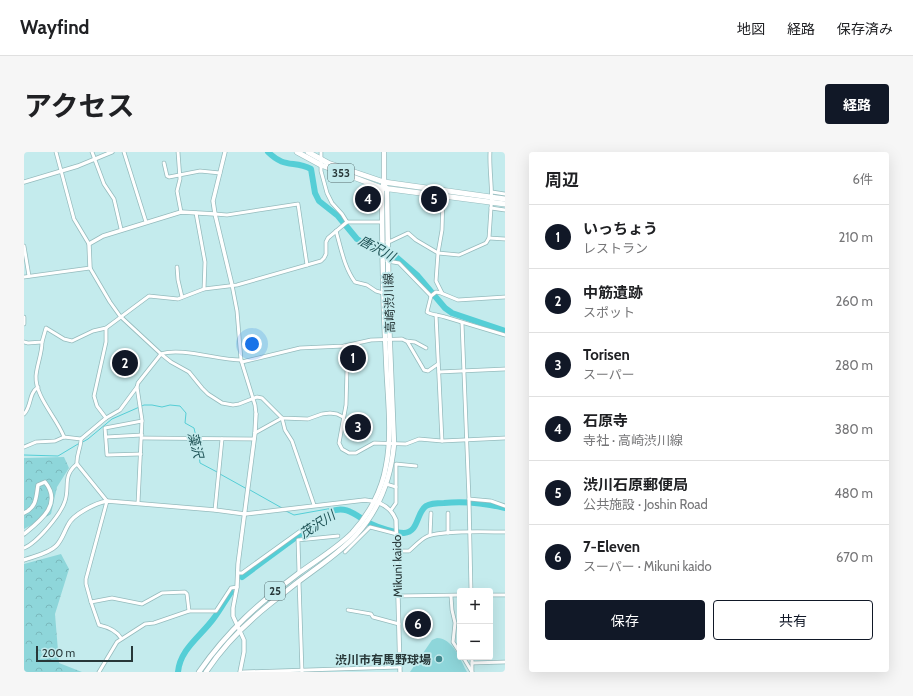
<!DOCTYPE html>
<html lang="ja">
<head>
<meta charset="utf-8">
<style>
	body { margin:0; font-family:Cabin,"Noto Sans JP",sans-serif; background:#f6f6f6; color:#202124 }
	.controls { position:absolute; right:12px; bottom:12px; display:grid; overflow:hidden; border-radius:4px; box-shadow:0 4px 16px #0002 }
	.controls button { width:36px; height:36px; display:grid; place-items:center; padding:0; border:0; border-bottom:1px solid #e0e0e0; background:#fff; color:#202124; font:20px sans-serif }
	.scale { position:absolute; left:12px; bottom:10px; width:97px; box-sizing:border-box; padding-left:4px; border:2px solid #273738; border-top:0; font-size:11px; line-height:14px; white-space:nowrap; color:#273738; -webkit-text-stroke:3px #c4ebed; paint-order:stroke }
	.you { position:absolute; left:228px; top:192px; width:14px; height:14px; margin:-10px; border:3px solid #fff; border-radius:50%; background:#1a73e8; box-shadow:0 0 0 6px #1a73e833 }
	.badge { display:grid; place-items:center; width:26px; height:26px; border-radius:50%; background:#111827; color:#fff; font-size:13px; font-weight:700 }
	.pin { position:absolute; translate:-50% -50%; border:2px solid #fff; box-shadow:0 1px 4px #0006 }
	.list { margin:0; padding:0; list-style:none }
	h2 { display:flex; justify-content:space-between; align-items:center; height:52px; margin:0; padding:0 16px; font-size:17px }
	h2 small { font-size:13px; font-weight:400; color:#757577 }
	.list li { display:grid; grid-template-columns:26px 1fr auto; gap:12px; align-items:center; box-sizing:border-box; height:64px; padding:0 16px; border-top:1px solid #e0e0e0 }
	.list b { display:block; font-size:15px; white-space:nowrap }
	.list p { margin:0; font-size:13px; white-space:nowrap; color:#757577 }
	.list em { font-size:13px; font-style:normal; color:#757577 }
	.actions { display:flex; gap:8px; padding:12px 16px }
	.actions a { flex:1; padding:9px 0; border:1px solid #111827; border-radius:4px; text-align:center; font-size:14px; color:#111827 }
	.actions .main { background:#111827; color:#fff }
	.map { position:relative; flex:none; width:481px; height:520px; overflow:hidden; border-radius:4px }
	header { display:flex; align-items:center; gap:24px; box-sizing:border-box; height:56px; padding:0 20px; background:#fff; border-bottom:1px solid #e0e0e0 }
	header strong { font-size:19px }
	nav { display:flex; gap:22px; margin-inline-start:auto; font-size:14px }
	.intro { display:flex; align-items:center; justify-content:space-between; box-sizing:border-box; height:96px; padding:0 24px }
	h1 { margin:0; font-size:28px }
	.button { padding:10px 18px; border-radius:4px; background:#111827; color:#fff; font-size:14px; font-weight:700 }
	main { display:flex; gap:24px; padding:0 24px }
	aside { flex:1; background:#fff; border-radius:4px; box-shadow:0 4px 16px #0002 }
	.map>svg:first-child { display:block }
</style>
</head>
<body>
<header>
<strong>Wayfind</strong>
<nav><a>地図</a><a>経路</a><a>保存済み</a></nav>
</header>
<div class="intro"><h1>アクセス</h1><a class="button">経路</a></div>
<main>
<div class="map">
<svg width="481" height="520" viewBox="0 0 481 520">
	<defs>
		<pattern id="forest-crowns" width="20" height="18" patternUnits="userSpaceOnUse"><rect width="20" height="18" fill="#8ed6da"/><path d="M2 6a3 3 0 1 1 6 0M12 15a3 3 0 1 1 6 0" fill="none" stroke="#7ab8bc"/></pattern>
	</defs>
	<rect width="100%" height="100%" fill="#c4ebed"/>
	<!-- forest -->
	<g fill="url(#forest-crowns)">
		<polygon points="40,305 45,316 33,335 27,362 0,377 0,306"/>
		<polygon points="37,402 45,417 31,462 35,511 58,520 0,520 0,412"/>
	</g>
	<!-- pitch -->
	<path fill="#8ed6da" d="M413,486C429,486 437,509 443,520H386L408,488Z"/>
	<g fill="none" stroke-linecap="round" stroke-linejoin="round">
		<!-- stream -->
		<g stroke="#55ced6" stroke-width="1">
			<polyline points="173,288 176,311 193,320"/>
			<polyline points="57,291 64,287 88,267 120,253 128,253 138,255 146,253 156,254 162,261 161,271 170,276 172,285"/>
			<polyline points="0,303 34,304 54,292"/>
			<polyline points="196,322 223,337"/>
			<polyline points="226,338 258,356"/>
			<polyline points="262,359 270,363 309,356 311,358"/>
		</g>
		<!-- river -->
		<g stroke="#55ced6" stroke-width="6">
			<path d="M244,0C261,17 270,8 287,17L291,41L295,49L314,64L333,87L347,95L371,104L393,123L421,156L428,161L481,179"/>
			<path d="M218,425L306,360C323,352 333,365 347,372C355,376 371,381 380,381C395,380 392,361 402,354C407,351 414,351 420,351C441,349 460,351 481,356"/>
			<path d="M154,520C156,497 177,484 190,466C196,458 201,449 207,440"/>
		</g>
		<defs>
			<g id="minor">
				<polyline points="32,0 50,67 65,92"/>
				<polyline points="68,0 80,32 90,47 97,77"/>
				<polyline points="100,0 122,70"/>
				<polyline points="154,0 156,27 153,39 157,60"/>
				<polyline points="297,0 297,19 303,41 308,51 318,62 323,70"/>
				<path d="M466,0C465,19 469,37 467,56L481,58"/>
				<polyline points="140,11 143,24 145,25 176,19 196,21"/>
				<polyline points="468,40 481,42"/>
				<polyline points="419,45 418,78 414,101 435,103 462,91 465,86 467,56"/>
				<polyline points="172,61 181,110 180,137"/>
				<polyline points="191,62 203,63 274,52 283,113"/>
				<path d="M312,79C317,96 320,115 331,130L343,133L352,139L359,141"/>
				<polyline points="465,86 481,87"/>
				<polyline points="363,90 367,89 384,81 392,88 414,101 412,129 418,141"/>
				<polyline points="0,94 5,124"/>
				<polyline points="363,109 375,111 407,144"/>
				<polyline points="153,115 154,128 158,145"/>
				<polyline points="0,125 66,116 86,150 96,164 137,202 147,210 165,220 178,236 184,242 198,251 209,253 215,252 233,245 238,246 258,266 284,267 298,262 306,261 313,262 319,265"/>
				<polyline points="208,133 213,159 217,208 231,253 232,262"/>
				<path d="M481,145L434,148L417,141L412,140L407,144L403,160C407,163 415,163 421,165C441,171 461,177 481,183"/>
				<polyline points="412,163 418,289"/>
				<polyline points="0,165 0,172"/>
				<polyline points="438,171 445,347 447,439"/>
				<polyline points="82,176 82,190 70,244 73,254 82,266"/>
				<polyline points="383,189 400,218 404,219 414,212"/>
				<polyline points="0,190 4,191 18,190 22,176 40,187 48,189 69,179 82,176 125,144 154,147 180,137 213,133 297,109 300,106 302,102 302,90 304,86 323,70 358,70"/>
				<path d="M18,190C18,202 13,212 12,224C11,245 33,266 40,285"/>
				<polyline points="320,194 323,217 322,253 315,291 318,297 325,301 332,301 350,291 382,292 395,287 418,289 481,286"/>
				<polyline points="218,210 276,196 320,194 347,188 378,187 382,189 391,190 402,196"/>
				<polyline points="415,220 481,217"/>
				<path d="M0,262C8,254 4,242 14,235"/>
				<polyline points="231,281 258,266 261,278 268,289 290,353"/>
				<polyline points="82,285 118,283"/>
				<polyline points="118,286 230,287"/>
				<polyline points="57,287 82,266 96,258 113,235"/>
				<path d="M0,295L12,290L31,289L40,285L57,287C57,296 52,303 53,312L83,349L62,427V432L67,450L88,446L118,452L138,441L161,440L163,442L165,459"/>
				<polyline points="117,302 83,303 81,276 118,269"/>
				<polyline points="362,332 372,335 372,351 367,358"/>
				<polyline points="372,335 372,312 392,314"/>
				<polyline points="445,347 467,349 481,354"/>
				<path d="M114,351L118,268L113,235L114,231L137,202C156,195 194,208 217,208"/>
				<polyline points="191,358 198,287"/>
				<polyline points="424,361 424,381"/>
				<polyline points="406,383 407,361"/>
				<path d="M0,396C13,391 37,362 41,349C46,334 38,324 53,312"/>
				<path d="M373,399H385C390,395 396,388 402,385C416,378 463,380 481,380"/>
				<polyline points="321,400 346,375 373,382"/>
				<polyline points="214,421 218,421 293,367"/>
				<polyline points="275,421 274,388 314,384"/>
				<polyline points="275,429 278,520"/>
				<polyline points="466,443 481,443"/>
				<polyline points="374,444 436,443"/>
				<polyline points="427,444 428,458 431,471 429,490 436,501"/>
				<path d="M67,450L75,473C84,475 92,478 97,486"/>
				<polyline points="324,458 347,462 349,465 375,472"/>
				<polyline points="439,505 448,520"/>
				<polyline points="448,511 481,510"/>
				<polyline points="448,519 448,505"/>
				<polyline points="75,520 93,490 121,472 130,471 165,459 192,459 207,436 213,435"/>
				<polyline points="219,520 376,515"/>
			</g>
			<g id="tertiary">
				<polyline points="201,0 189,49 191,62 208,133"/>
				<polyline points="0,30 54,14 88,0"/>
				<polyline points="66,116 65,92 79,84 157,60 191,62"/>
				<path d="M0,361C13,355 12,345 14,333L21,330C39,352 16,369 0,382"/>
				<path d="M0,408C10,404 24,402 32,394C38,388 40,380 44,373C49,362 72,351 83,349L191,358L221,362L341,348C355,349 367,355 372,368L376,520"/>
				<polyline points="216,520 220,500 220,488 209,464 209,456 213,435 214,412 231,281 232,262"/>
			</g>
			<g id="primary">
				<path d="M175,520C204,478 235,451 275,421C293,408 313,396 328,381C345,363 358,338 362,314C369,281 363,240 362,205C359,149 358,93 358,36L360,30V0"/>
				<path d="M182,520C199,494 222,471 246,452C263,438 280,425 297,413C309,404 322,394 332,383C355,358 367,326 370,292L365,170L363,37L361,34"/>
			</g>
			<g id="trunk">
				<polyline points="273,0 297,13 358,36 481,52"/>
				<polyline points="284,0 304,11 360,30 481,47"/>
			</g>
		</defs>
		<!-- minor casing -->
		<use href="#minor" stroke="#95bbbd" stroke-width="4.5"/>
		<!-- tertiary casing -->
		<use href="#tertiary" stroke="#95bbbd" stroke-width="5"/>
		<!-- primary casing -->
		<use href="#primary" stroke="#95bbbd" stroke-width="6"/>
		<!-- trunk casing -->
		<use href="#trunk" stroke="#95bbbd" stroke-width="6"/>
		<!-- minor -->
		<use href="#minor" stroke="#fff" stroke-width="3"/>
		<!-- tertiary -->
		<use href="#tertiary" stroke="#fff" stroke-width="3.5"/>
		<!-- primary -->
		<use href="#primary" stroke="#fff" stroke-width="4.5"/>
		<!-- trunk -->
		<use href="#trunk" stroke="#fff" stroke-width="5"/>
	</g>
	<!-- markers -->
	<circle fill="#3f878c" stroke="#c4ebed" stroke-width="1.5" cx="415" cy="507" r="4"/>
	<g text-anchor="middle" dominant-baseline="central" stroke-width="3.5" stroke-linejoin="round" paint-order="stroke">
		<!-- shield labels -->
		<g fill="#c4ebed" stroke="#566d6e" stroke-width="1">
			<rect x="304" y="12" width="26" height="18" rx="3"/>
			<rect x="241" y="430" width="20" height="18" rx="3"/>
		</g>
		<g font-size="11" font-weight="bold" fill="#273738">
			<text x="317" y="21">353</text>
			<text x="251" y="439">25</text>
		</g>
		<!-- street labels -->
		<g font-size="12" fill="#273738" stroke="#c4ebed">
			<text transform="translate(365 151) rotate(-92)">高崎渋川線</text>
			<text transform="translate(373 414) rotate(-91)">Mikuni kaido</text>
		</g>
		<!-- poi labels -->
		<g font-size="12" font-weight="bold" fill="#273738" stroke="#c4ebed" text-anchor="end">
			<text x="407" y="507">渋川市有馬野球場</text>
		</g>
		<!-- water labels -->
		<g font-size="13" font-style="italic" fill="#205457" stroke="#c4ebed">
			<text transform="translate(353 96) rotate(28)">唐沢川</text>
			<text transform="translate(172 293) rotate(76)">藻沢</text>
			<text transform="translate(293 372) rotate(-33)">茂沢川</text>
		</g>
	</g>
</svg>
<div class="controls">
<button>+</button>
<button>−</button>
</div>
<div class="scale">200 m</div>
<div class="you"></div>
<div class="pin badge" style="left:329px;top:206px">1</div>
<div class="pin badge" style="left:101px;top:211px">2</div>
<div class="pin badge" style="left:334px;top:275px">3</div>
<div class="pin badge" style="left:344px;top:47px">4</div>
<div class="pin badge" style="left:410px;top:47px">5</div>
<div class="pin badge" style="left:394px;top:472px">6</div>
</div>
<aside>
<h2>周辺<small>6件</small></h2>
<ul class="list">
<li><span class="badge">1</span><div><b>いっちょう</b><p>レストラン</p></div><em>210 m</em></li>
<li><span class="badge">2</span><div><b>中筋遺跡</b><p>スポット</p></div><em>260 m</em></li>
<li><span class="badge">3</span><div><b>Torisen</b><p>スーパー</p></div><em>280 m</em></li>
<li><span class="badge">4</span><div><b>石原寺</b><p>寺社 · 高崎渋川線</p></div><em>380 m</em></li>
<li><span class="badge">5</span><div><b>渋川石原郵便局</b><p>公共施設 · Joshin Road</p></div><em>480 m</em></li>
<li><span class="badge">6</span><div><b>7-Eleven</b><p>スーパー · Mikuni kaido</p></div><em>670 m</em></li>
</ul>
<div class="actions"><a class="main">保存</a><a>共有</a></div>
</aside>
</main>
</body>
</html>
